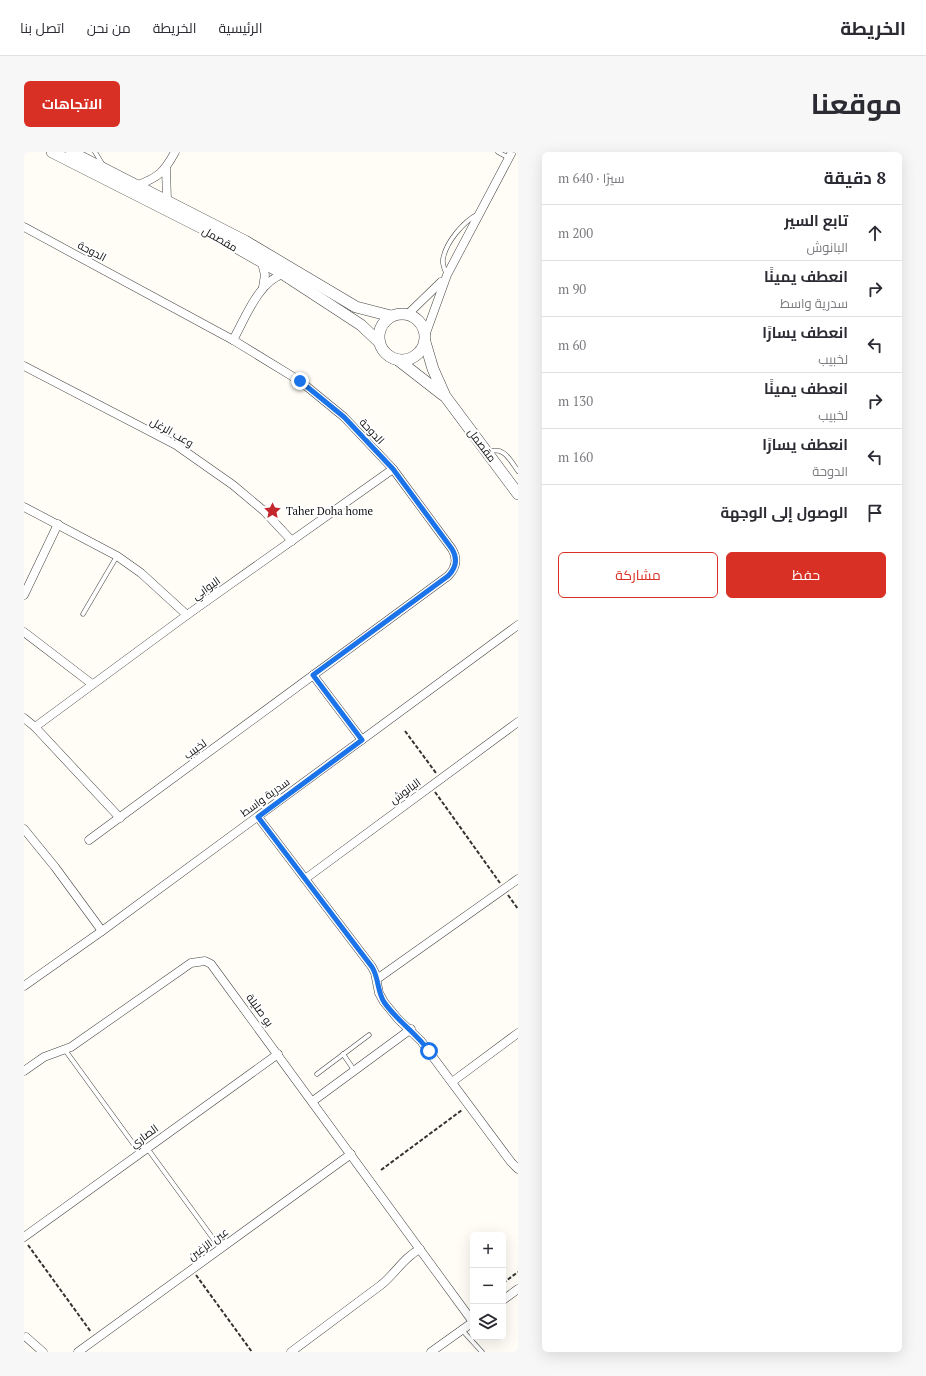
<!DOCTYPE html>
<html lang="ar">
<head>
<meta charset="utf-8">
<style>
	body { margin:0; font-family:"PT Serif",Cairo,serif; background:#f7f7f7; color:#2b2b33; direction:rtl }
	.controls { position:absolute; right:12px; bottom:12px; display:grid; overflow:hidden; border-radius:6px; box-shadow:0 4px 16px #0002 }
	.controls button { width:36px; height:36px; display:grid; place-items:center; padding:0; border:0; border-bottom:1px solid #e1e1e2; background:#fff; color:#2b2b33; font:20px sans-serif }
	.stop { position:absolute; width:12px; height:12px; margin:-9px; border:3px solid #1a73e8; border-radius:50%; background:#fff }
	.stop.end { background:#1a73e8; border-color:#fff; box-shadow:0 1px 4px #0008 }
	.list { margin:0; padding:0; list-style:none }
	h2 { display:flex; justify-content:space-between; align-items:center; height:52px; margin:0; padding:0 16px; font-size:17px }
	h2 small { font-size:13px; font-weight:400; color:#7c7c81 }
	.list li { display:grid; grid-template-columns:26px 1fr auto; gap:12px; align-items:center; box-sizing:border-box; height:56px; padding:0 16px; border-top:1px solid #e1e1e2 }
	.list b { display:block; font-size:15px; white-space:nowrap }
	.list p { margin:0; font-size:13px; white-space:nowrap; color:#7c7c81 }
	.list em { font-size:13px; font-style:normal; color:#7c7c81 }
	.actions { display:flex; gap:8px; padding:12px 16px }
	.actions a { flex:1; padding:9px 0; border:1px solid #d93025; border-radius:6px; text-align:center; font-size:14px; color:#d93025 }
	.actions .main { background:#d93025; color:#fff }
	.icon { flex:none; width:22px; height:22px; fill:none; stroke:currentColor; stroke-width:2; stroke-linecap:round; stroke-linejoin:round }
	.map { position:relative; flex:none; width:494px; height:1200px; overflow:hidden; direction:ltr; border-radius:6px }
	header { display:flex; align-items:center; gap:24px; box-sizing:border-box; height:56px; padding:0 20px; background:#fff; border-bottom:1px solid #e1e1e2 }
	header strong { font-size:19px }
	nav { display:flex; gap:22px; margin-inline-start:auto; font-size:14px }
	.intro { display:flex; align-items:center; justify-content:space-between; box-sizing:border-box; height:96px; padding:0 24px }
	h1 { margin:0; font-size:28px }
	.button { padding:10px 18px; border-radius:6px; background:#d93025; color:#fff; font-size:14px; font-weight:700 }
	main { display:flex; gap:24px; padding:0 24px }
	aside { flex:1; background:#fff; border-radius:6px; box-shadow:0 4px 16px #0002 }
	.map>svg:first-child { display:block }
</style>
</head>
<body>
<header>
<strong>الخريطة</strong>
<nav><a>الرئيسية</a><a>الخريطة</a><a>من نحن</a><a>اتصل بنا</a></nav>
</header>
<div class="intro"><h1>موقعنا</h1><a class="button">الاتجاهات</a></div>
<main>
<aside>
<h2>8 دقيقة<small>سيرًا · 640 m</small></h2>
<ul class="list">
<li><svg class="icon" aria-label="ahead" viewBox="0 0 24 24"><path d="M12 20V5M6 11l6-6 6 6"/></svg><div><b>تابع السير</b><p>البانوش</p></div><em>200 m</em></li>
<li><svg class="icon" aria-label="right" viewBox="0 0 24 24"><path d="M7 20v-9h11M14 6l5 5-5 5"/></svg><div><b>انعطف يمينًا</b><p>سدرية واسط</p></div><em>90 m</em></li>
<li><svg class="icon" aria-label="left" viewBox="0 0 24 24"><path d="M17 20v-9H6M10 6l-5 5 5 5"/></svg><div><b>انعطف يسارًا</b><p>لخبيب</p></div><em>60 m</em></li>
<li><svg class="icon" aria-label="right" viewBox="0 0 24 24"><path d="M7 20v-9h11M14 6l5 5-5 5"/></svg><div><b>انعطف يمينًا</b><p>لخبيب</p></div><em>130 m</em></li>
<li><svg class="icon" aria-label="left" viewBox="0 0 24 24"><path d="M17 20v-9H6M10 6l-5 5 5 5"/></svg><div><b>انعطف يسارًا</b><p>الدوحة</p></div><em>160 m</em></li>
<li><svg class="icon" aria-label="arrive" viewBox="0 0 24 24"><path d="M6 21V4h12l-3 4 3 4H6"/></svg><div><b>الوصول إلى الوجهة</b></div></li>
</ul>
<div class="actions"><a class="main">حفظ</a><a>مشاركة</a></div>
</aside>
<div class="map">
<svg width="494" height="1200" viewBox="0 0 494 1200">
	<rect width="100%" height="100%" fill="#fffdf5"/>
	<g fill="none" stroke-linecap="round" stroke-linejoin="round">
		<defs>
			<g id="service">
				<polyline points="71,0 79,13"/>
				<polyline points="474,0 485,6"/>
				<path d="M423,123C421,118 418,113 419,107C422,90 439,70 454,62"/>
				<path d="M465,300C480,294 486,308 494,319"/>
				<polyline points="59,462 93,404"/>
				<polyline points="41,898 116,1001"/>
				<polyline points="319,902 330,918"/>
				<polyline points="293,922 345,883"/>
				<polyline points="123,996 196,1096"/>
				<polyline points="438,1178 458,1200"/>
			</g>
			<g id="minor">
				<polyline points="142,17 143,48"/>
				<path d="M114,33C135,25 140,20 151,0"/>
				<path d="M0,75L209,188L276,229L320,265L369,317L428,397C434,407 432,416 424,424L65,688"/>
				<polyline points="238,111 241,123 239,135"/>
				<polyline points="384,162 417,130"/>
				<polyline points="402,181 423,123 488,0"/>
				<path d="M209,188C221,167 234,130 259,122"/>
				<polyline points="0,214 152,293 209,333 240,359 268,389"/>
				<polyline points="0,355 93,404 117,421 163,463"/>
				<polyline points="0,443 34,372"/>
				<polyline points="0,480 68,532"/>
				<polyline points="289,523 338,588"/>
				<polyline points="0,566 11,575 96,666"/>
				<polyline points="11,575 163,463 369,317"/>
				<polyline points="234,665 348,815 351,821 355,841 360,850 374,867 397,889 487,1010 494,1017"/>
				<polyline points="0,677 31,715 78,779"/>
				<polyline points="281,727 494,570"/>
				<polyline points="353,827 494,727"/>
				<polyline points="0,834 78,779 494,473"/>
				<polyline points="0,919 20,905 47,895 167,811 181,809 187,812 449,1170"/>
				<polyline points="428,930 494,881"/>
				<polyline points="289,949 387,877"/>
				<polyline points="0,1085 254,902"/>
				<polyline points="479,1148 494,1137"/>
				<polyline points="2,1185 19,1200"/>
				<polyline points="54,1200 327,1002"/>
				<path d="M267,1200L357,1133C371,1122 380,1105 396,1097"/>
				<polyline points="407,1200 449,1170"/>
			</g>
			<g id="tertiary">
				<polyline points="28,0 182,78 259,122 337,173 355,190"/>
				<polyline points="47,0 221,89 332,155 367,164"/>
				<circle cx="378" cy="185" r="23"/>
				<polyline points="401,190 409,217 421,244 494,342"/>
				<polyline points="374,208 419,243"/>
			</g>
		</defs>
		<!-- service casing -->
		<use href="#service" stroke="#444" stroke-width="5"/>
		<!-- minor casing -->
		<use href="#minor" stroke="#444" stroke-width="9"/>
		<!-- tertiary casing -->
		<use href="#tertiary" stroke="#444" stroke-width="12"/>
		<!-- path -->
		<g stroke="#333" stroke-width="2" stroke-dasharray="4 2" stroke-linecap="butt">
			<polyline points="381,579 412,621"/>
			<polyline points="411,640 476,731"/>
			<polyline points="484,743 494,757"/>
			<polyline points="357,1018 438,958"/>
			<polyline points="4,1093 67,1180"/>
			<polyline points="172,1123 228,1200"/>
			<polyline points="479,1131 494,1120"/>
		</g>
		<!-- service -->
		<use href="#service" stroke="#fff" stroke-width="4"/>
		<!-- minor -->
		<use href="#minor" stroke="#fff" stroke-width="8"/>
		<!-- tertiary -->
		<use href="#tertiary" stroke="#fff" stroke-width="11"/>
	</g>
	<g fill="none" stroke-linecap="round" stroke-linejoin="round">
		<!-- route -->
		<path stroke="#1a73e8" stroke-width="5" d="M276,229L320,265L369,317L428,397C434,407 432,416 424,424L289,523L338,588L234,665L348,815C355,826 353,839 360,850C373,869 392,881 405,899"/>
	</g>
	<!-- icons -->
	<defs>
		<symbol id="sight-bare" viewBox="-9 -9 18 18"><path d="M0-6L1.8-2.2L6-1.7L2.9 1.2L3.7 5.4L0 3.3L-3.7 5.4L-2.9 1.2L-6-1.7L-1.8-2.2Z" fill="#c4262e" stroke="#fff" stroke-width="2.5" paint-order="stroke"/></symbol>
	</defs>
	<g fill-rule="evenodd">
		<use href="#sight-bare" x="236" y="346" width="25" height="25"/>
	</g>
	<g text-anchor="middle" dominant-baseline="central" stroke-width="4" stroke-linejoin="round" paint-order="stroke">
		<!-- street labels -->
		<g font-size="11" fill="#111" stroke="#fff">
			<text transform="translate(196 87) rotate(30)">مقصمل</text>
			<text transform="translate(68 99) rotate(28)">الدوحة</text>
			<text transform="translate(348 279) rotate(47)">الدوحة</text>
			<text transform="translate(148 280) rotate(30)">وعب الرغل</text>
			<text transform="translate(458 293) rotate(53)">مقصمل</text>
			<text transform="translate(182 436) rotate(-35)">اليوابي</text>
			<text transform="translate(171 597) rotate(-36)">لخبيب</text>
			<text transform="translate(381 639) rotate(-36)">البانوش</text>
			<text transform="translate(241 645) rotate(-36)">سدرية واسط</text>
			<text transform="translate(236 858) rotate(54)">بو صليلة</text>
			<text transform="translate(120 984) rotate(-36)">الصاري</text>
			<text transform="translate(184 1092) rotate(-36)">عين الزغين</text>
		</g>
		<!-- poi labels -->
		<g font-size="11" fill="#111" stroke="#fff" text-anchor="start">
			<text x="262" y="359">Taher Doha home</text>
		</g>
	</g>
</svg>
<div class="controls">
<button>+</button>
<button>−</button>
<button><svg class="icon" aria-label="layers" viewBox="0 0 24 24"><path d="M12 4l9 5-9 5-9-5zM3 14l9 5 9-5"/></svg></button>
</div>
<div class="stop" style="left:405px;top:899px"></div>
<div class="stop end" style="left:276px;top:229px"></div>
</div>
</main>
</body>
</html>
